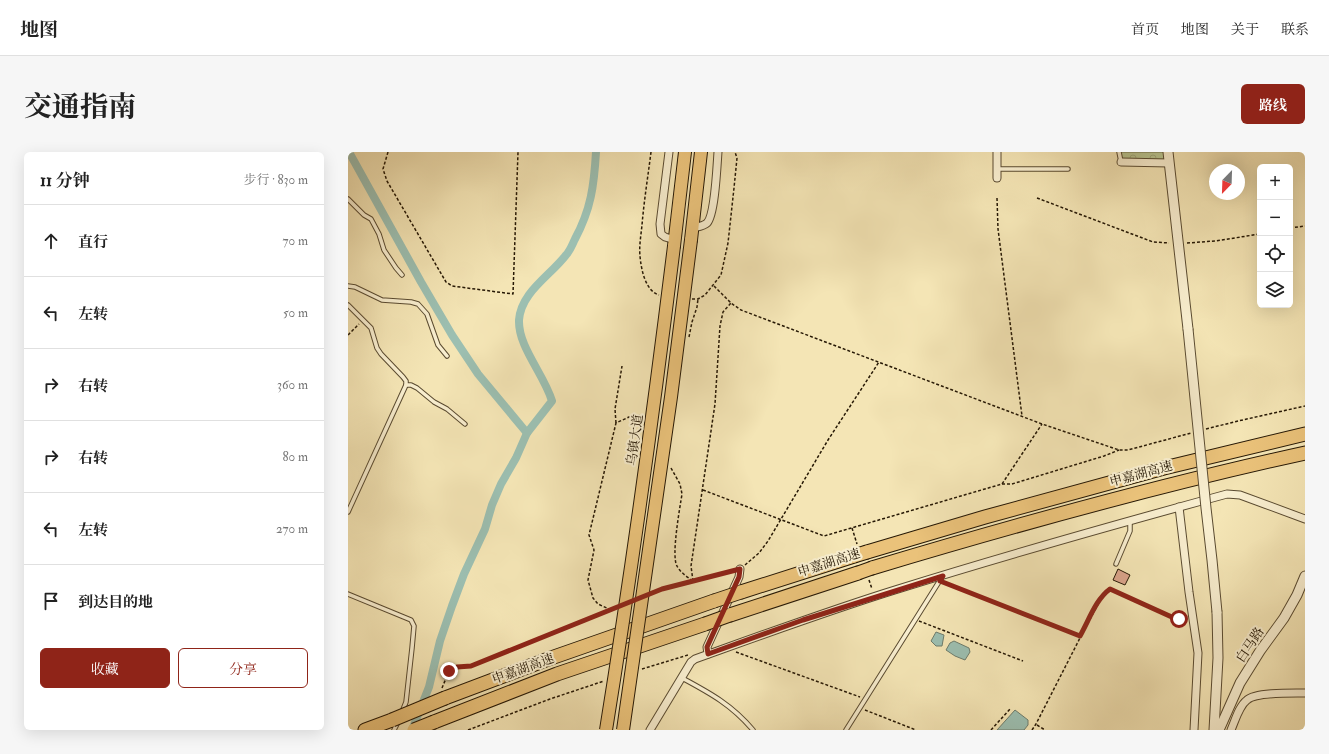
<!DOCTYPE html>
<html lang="zh">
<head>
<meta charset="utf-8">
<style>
	body { margin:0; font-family:"IM FELL Double Pica","Noto Serif SC",serif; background:#f6f6f6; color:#222 }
	.controls { position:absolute; right:12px; top:12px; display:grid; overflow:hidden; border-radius:6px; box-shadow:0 4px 16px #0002 }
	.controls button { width:36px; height:36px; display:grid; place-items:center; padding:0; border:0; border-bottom:1px solid #e0e0e0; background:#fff; color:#222; font:20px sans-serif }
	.compass { position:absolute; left:861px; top:12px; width:36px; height:36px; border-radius:50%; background:#fff; box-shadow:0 4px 16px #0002; rotate:203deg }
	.stop { position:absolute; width:12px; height:12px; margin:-9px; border:3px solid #8f2418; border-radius:50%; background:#fff }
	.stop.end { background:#8f2418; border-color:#fff; box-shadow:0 1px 4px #0008 }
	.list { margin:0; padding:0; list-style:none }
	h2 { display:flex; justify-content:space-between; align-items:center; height:52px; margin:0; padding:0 16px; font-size:17px }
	h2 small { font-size:13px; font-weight:400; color:#767676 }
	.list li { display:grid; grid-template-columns:26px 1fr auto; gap:12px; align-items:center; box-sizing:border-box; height:72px; padding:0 16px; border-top:1px solid #e0e0e0 }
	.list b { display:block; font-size:15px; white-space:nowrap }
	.list em { font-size:13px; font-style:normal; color:#767676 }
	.actions { display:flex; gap:8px; padding:12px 16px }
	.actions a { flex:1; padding:9px 0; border:1px solid #8f2418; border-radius:6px; text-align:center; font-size:14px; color:#8f2418 }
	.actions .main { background:#8f2418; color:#fff }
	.icon { flex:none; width:22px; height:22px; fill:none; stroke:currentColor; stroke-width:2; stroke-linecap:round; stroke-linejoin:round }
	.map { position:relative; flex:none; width:957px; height:578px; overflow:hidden; border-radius:6px }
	header { display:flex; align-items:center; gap:24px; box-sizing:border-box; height:56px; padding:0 20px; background:#fff; border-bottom:1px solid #e0e0e0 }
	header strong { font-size:19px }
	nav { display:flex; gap:22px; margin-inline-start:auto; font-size:14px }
	.intro { display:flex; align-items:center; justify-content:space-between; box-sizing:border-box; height:96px; padding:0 24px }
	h1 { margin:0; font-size:28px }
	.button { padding:10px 18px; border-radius:6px; background:#8f2418; color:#fff; font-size:14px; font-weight:700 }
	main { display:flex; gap:24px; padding:0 24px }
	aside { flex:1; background:#fff; border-radius:6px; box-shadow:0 4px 16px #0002 }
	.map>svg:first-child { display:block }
</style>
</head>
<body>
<header>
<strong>地图</strong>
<nav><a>首页</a><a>地图</a><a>关于</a><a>联系</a></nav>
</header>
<div class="intro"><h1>交通指南</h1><a class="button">路线</a></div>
<main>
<aside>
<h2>11 分钟<small>步行 · 830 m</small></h2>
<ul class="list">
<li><svg class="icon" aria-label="ahead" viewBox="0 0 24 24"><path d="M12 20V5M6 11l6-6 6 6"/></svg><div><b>直行</b></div><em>70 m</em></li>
<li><svg class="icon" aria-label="left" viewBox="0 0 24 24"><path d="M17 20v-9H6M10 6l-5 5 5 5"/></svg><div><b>左转</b></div><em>50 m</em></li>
<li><svg class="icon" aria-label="right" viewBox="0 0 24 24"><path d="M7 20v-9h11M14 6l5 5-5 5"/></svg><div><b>右转</b></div><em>360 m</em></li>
<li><svg class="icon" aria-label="right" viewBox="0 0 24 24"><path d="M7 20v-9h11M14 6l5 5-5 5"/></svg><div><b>右转</b></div><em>80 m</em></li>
<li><svg class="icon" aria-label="left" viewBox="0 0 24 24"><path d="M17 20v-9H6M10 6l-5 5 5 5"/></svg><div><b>左转</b></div><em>270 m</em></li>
<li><svg class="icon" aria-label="arrive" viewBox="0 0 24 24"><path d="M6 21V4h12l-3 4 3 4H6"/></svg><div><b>到达目的地</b></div></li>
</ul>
<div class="actions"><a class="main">收藏</a><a>分享</a></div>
</aside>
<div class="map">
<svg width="957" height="578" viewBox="0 0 957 578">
	<defs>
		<pattern id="forest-crowns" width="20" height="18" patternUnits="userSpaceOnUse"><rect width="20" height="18" fill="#b8c591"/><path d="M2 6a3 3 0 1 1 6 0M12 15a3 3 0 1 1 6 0" fill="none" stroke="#9ea87c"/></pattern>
	</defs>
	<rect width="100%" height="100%" fill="#f4e5b5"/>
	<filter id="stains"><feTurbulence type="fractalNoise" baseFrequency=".005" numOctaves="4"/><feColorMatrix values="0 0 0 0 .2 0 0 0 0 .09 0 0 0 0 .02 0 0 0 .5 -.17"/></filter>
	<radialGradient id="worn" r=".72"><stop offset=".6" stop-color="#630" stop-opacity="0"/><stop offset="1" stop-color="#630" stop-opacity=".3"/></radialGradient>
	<!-- forest -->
	<polygon fill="url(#forest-crowns)" stroke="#6f6e4b" points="771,0 820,0 821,11 773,10"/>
	<!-- water -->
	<g fill="#9cbfb1" stroke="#6d7c6c">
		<polygon points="588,480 596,483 594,494 588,494 583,489"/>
		<polygon points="606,489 621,496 622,500 617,508 607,504 598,498 602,491"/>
		<polygon points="667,558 680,568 680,573 676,578 649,578"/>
	</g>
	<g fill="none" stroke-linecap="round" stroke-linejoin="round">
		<!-- canal -->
		<g stroke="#9cbfb1" stroke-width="8">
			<polyline points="1,0 73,130 104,183 130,222 179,281"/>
			<path d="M64,578L81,535L92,489L104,454L116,422L137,377L144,353L153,332L168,306L179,281L204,249C196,222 170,195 171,168C173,140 202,124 218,103C222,99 224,93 227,87C243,57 246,34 248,0"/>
		</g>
	</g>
	<!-- building -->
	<polygon fill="#dba58c" stroke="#261805" points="770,417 782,423 777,433 765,428"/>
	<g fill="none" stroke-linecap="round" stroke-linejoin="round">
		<defs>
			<g id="service">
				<polyline points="771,0 773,10"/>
				<polyline points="649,17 720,17"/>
				<polyline points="0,47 16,63 23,67 31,82 36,98 48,116 54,123"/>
				<polyline points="0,134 7,135 34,148 63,150 70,152 79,162 90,193 99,204"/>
				<polyline points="0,153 23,176 29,196 33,202 55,225 58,229 58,233 0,360"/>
				<polyline points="58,233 63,233 69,236 86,250 99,257 117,272"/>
				<polyline points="768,412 782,379 782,369"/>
				<polyline points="0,442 63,468 66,474 64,496 58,550 54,560"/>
				<path d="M334,526C362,541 384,553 405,578"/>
				<polyline points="46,578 50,570"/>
				<polyline points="498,578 594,425"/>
			</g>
			<g id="minor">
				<polyline points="321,0 312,72 313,82 317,85 327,88"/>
				<polyline points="649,0 649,26"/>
				<polyline points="773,10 821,11"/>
				<path d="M345,76C349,75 356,74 359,71C367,63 369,13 370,0"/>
				<polyline points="831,355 841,440 850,501 846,578"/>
				<polyline points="360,502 359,495 391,425 392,417"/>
				<path d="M302,578L343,510L347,507C414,483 482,458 550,437C659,403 769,372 879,342L892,343L957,367"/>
				<path d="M883,578C887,569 891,554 899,548C907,540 945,541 957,541"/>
			</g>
			<g id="tertiary">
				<polyline points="820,0 840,177"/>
				<polyline points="866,578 870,506 869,460"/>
				<polyline points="871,578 892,531 912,499 936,466 949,443 957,424"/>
			</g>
			<g id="primary">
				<polyline points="343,88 353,0"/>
				<polyline points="326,94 337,0"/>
			</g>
			<g id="motorway">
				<polyline points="519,400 637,365 816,316 957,282"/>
				<path d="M524,416C667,373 811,333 957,301"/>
				<polyline points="393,440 506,404"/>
				<polyline points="382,463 510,421"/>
				<polyline points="97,546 203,506 366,449"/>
				<polyline points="86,570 209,522 357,472"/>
				<polyline points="17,578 44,568"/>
			</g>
		</defs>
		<!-- service casing -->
		<use href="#service" stroke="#5a4b31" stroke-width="5.5"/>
		<!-- minor casing -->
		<use href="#minor" stroke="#5a4b31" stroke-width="9"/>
		<!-- tertiary casing -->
		<use href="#tertiary" stroke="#5a4b31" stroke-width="11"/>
		<!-- primary casing -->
		<use href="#primary" stroke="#261805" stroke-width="14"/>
		<!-- motorway casing -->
		<use href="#motorway" stroke="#261805" stroke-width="15"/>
		<!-- path -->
		<g stroke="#261805" stroke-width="1.5" stroke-dasharray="3 2" stroke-linecap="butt">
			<polyline points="40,0 35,17 39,29 98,130 104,134 165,142 170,0"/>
			<path d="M303,0C300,24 296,49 294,73C293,83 291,94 292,104C293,116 297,139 311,143"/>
			<polyline points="649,46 650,77 674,264"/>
			<polyline points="689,46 805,90 821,91"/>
			<polyline points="942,76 957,74"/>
			<polyline points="839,91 867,89 912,82"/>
			<polyline points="366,134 383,151 393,158 694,272 771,298 780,298 843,281"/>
			<polyline points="344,147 350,147 357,143 373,123 380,91 386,36 389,6 387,0"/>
			<polyline points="0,183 11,172"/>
			<polyline points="341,185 344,170 349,155 350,147"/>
			<polyline points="268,271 267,257 274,214"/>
			<polyline points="858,277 890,269 957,254"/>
			<path d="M323,316L332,332L334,342C332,355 323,404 329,414C332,420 339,425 345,429"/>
			<polyline points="654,332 664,332 756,304 771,298"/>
			<polyline points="355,338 476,384 654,332 694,272"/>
			<polyline points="504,376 509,392"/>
			<polyline points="397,413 411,401 420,389 480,288 531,210"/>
			<polyline points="521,428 524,437"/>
			<polyline points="345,429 343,414 367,252 372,174 375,160 383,151"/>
			<polyline points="597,431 733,484"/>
			<polyline points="304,441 314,437 385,418"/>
			<polyline points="263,458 250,452 245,446 240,428 246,398 241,383 268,271 281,265 295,263"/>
			<polyline points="571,469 675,509"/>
			<polyline points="388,500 512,545"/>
			<polyline points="294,517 340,503"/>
			<polyline points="94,536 101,519 109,515 123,514 267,456"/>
			<polyline points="517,558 568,578"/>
			<polyline points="689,573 697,578"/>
			<polyline points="120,578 202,547 256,529"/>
			<polyline points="643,578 662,557"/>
			<polyline points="684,578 688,572 733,484 756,441 762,437 768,439 826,466 837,466"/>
		</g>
		<!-- service -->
		<use href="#service" stroke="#f8eecf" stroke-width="3.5"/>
		<!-- minor -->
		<use href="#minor" stroke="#f8eecf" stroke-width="7"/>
		<!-- tertiary -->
		<use href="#tertiary" stroke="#f8eecf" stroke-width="9"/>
		<!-- primary -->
		<use href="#primary" stroke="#eac27a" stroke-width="12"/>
		<!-- motorway -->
		<use href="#motorway" stroke="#eac27a" stroke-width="13"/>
		<defs>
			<polyline id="tertiary-bridge" points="840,177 858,356 864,408 869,460"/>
			<g id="primary-bridge">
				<path d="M258,578C284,417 306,256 326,94"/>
				<polyline points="275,578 323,245 343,88"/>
			</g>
			<g id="motorway-bridge">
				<polyline points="506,404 519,400"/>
				<polyline points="510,421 524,416"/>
				<polyline points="366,449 393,440"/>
				<polyline points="357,472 382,463"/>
				<polyline points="44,568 97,546"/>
				<polyline points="66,578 86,570"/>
			</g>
		</defs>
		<!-- tertiary-bridge casing -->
		<use href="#tertiary-bridge" stroke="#5a4b31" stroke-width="11" stroke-linecap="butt"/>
		<!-- primary-bridge casing -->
		<use href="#primary-bridge" stroke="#261805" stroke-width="14" stroke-linecap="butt"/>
		<!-- motorway-bridge casing -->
		<use href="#motorway-bridge" stroke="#261805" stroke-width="15" stroke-linecap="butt"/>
		<!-- tertiary-bridge -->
		<use href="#tertiary-bridge" stroke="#f8eecf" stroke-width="9"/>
		<!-- primary-bridge -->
		<use href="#primary-bridge" stroke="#eac27a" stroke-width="12"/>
		<!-- motorway-bridge -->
		<use href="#motorway-bridge" stroke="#eac27a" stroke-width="13"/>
	</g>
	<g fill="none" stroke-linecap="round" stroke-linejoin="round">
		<!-- route -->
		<path stroke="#8f2418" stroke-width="5" d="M101,519L109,515L123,514L314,437L392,417L391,425L359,495L360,502L455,468L595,424L592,429L732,484C741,468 748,447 762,437L826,466L831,467"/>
	</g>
	<g text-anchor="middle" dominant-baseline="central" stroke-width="4" stroke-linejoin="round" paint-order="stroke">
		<!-- street labels -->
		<g font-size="13" fill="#261805" stroke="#f8eecf">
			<text transform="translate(287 288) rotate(-82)">乌镇大道</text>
			<text transform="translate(793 322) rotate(-15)">申嘉湖高速</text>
			<text transform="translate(481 411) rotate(-18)">申嘉湖高速</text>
			<text transform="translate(902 493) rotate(-56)">白马路</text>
			<text transform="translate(175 517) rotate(-20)">申嘉湖高速</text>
		</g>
	</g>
	<rect width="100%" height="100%" filter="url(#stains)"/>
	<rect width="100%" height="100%" fill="url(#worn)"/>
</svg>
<div class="controls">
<button>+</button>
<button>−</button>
<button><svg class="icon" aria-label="locate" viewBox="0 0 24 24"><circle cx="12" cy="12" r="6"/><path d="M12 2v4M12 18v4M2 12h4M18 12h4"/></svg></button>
<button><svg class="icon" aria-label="layers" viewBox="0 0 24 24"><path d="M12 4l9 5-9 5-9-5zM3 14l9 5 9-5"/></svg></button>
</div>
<svg class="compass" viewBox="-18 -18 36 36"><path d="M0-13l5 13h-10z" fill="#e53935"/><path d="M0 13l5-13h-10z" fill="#767676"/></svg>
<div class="stop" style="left:831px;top:467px"></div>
<div class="stop end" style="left:101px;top:519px"></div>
</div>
</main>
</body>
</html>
